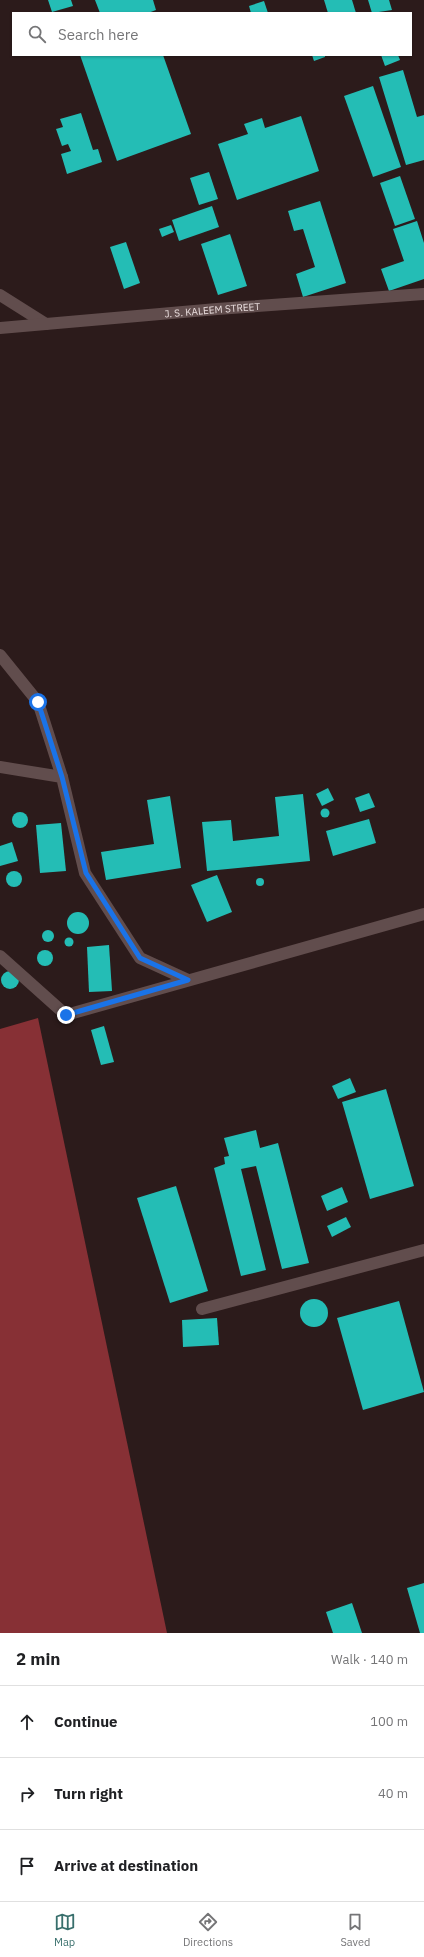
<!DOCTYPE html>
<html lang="en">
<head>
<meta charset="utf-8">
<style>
	body { margin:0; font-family:"IBM Plex Sans",sans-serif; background:#f2f2f2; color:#202124 }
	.stop { position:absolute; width:12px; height:12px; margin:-9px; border:3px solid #1a73e8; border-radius:50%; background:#fff }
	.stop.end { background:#1a73e8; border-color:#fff; box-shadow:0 1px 4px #0008 }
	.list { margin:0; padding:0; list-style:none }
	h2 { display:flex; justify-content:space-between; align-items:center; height:52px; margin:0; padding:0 16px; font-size:17px }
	h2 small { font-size:13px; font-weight:400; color:#757577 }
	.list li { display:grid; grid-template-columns:26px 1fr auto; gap:12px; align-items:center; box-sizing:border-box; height:72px; padding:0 16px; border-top:1px solid #e0e0e0 }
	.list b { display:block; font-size:15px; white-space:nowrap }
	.list em { font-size:13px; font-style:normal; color:#757577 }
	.icon { flex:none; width:22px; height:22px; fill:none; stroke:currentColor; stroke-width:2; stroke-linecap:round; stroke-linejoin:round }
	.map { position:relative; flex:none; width:424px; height:1633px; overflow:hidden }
	.search { position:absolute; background:#fff; box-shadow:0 1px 3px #0004; left:12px; right:12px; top:12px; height:44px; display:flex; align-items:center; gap:10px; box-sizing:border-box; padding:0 14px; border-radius:0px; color:#757577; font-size:15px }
	.sheet { height:268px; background:#fff }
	nav { display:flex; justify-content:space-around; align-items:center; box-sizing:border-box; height:56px; border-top:1px solid #e0e0e0; background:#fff; font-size:11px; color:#757577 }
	nav a { display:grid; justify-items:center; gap:2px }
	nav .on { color:#386f6c }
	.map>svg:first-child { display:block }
</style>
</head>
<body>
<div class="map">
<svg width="424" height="1633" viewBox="0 0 424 1633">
	<rect width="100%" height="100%" fill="#2c1b1b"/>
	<!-- forest -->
	<polygon fill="#873035" points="38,1018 167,1633 0,1633 0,1029"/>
	<!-- building -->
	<g fill="#24bdb5">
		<polygon points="48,0 71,0 73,6 52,12"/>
		<polygon points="95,0 153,0 156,10 148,13 100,13"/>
		<polygon points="324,0 352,0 356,13 328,13"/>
		<polygon points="368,0 389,0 392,10 372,13"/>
		<polygon points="264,1 268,13 251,13 249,6"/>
		<polygon points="80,55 163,55 191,134 117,161"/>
		<polygon points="312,55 325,55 325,57 314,61"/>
		<polygon points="381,55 398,55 400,60 385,66"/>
		<polygon points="403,70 417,117 424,115 424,160 406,165 379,77"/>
		<polygon points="373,86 401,167 373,177 344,96"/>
		<polygon points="81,113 93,150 98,149 102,162 67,174 61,154 71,151 68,144 62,146 56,129 63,127 60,119"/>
		<polygon points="301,116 319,171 237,200 218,144 248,134 244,124 262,118 265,128"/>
		<polygon points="209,172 218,199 199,205 190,178"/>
		<polygon points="400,176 415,219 395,226 380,183"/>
		<polygon points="320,201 346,283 303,297 296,274 315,267 303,229 294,231 288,211"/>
		<polygon points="212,206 219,227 179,241 172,220"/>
		<polygon points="417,221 424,243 424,279 389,291 381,269 404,261 393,229"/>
		<polygon points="171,225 174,232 162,237 159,229"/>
		<polygon points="230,234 247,286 218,295 201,244"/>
		<polygon points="126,242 140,283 124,289 110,247"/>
		<polygon points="328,788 334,800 322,806 316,794"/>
		<polygon points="369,793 375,807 360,812 355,798"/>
		<polygon points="303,794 310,861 207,871 202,822 231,820 233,841 279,836 275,797"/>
		<polygon points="170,796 181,868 106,880 101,852 154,844 147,800"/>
		<circle cx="325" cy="813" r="4.5"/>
		<circle cx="20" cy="820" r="8"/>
		<polygon points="369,819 376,843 333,856 326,831"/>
		<polygon points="61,823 66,871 40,873 36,825"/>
		<polygon points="12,842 18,861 0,866 0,846"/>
		<circle cx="14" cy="879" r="8"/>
		<polygon points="217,875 232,912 207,922 191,885"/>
		<circle cx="260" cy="882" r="4"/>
		<circle cx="78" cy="923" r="11"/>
		<circle cx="48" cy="936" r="6"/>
		<circle cx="69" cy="942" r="4.5"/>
		<polygon points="109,945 112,991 89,992 87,947"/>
		<circle cx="45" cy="958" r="8"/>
		<circle cx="10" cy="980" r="9"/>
		<polygon points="104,1026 114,1062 101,1065 91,1030"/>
		<polygon points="350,1078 356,1092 338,1099 332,1086"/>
		<polygon points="386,1089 414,1186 370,1199 342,1102"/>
		<polygon points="256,1130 260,1148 278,1143 309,1263 282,1269 256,1166 241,1169 266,1270 241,1276 214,1168 225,1164 224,1157 229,1156 224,1138"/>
		<polygon points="176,1186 208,1291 170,1303 137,1198"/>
		<polygon points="342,1187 348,1202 327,1211 321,1196"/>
		<polygon points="346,1217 351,1227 332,1237 327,1226"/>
		<circle cx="314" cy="1313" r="14"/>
		<polygon points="399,1301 424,1392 363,1410 337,1318"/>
		<polygon points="217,1318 219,1345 183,1347 182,1320"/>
		<polygon points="424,1583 424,1633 420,1633 407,1588"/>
		<polygon points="352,1603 362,1633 333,1633 326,1612"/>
	</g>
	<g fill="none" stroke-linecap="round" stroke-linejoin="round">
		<!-- minor -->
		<g stroke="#614d4d" stroke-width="12">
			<polyline points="0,295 46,324"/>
			<path id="s1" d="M0,328L217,309L424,294"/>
			<polyline points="0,655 38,702 62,777"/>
			<polyline points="0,767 62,777 85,873 140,958 188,980"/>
			<polyline points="0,956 66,1015 424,914"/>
			<polyline points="202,1309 424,1250"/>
		</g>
	</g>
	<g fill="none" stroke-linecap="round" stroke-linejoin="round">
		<!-- route -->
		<polyline stroke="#1a73e8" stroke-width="5" points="38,702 62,777 86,873 140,958 188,980 66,1015"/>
	</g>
	<g text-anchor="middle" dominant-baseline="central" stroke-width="4" stroke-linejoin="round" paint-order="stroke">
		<!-- street labels -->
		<g font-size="10" fill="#eadede" stroke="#0f0808">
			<text stroke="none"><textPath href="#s1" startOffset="213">J. S. KALEEM STREET</textPath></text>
		</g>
	</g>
</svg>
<div class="stop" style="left:38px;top:702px"></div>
<div class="stop end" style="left:66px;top:1015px"></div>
<div class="search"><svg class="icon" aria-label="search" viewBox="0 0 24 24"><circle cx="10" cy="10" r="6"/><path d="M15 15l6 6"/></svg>Search here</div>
</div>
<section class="sheet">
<h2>2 min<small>Walk · 140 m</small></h2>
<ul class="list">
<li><svg class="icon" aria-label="ahead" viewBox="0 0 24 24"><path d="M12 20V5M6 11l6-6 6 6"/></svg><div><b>Continue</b></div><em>100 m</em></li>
<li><svg class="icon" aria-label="right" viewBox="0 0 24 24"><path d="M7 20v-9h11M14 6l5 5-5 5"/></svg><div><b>Turn right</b></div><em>40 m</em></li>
<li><svg class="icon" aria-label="arrive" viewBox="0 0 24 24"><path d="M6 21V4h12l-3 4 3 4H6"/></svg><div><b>Arrive at destination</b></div></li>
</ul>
</section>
<nav>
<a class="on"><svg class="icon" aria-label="map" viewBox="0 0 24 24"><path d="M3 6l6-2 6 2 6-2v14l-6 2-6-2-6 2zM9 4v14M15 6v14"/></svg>Map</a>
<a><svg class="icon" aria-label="directions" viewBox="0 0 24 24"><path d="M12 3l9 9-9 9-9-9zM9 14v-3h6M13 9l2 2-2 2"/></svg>Directions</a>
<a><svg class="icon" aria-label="saved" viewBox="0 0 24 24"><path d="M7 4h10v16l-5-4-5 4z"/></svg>Saved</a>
</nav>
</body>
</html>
